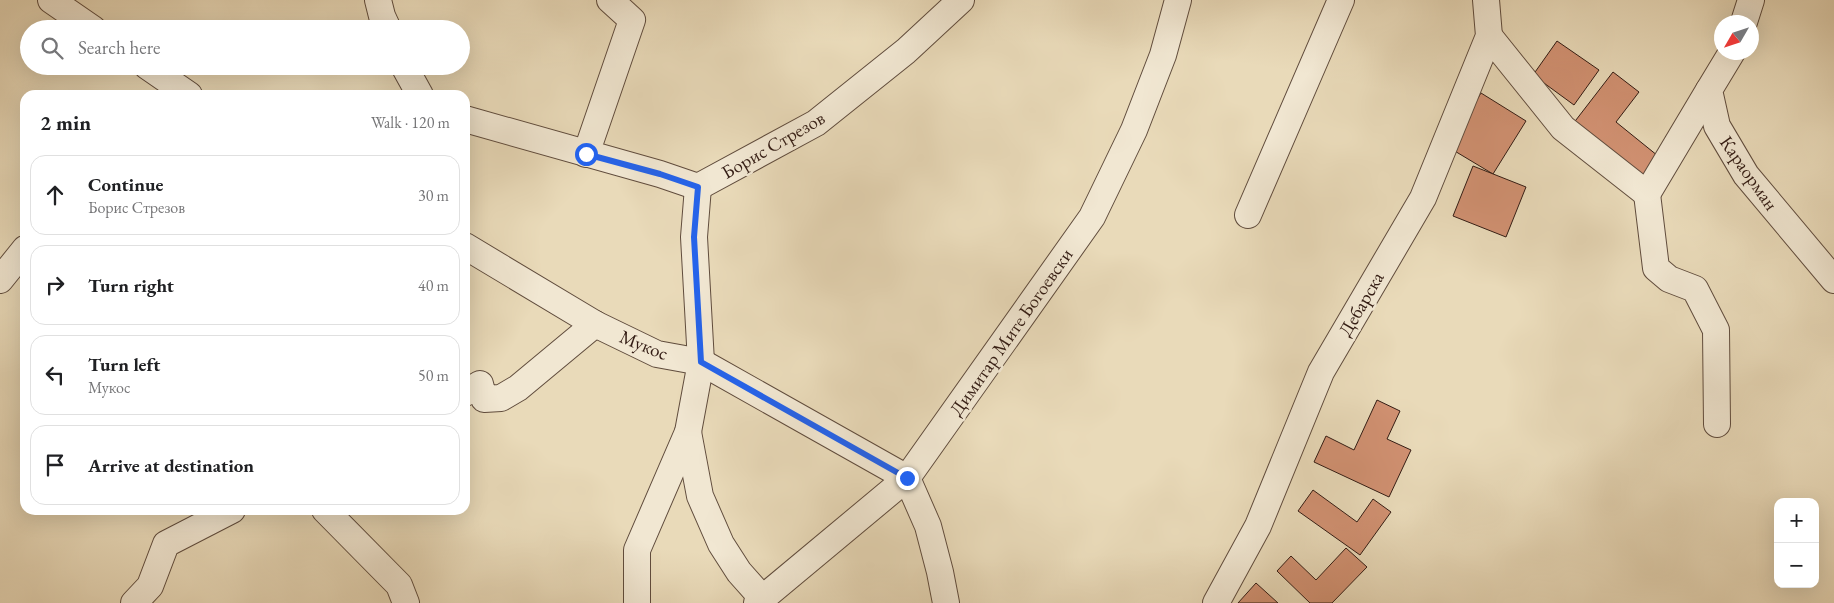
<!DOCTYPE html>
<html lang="en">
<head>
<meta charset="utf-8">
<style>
	body { margin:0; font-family:"EB Garamond",serif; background:#f6f6f6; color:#202124 }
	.controls { position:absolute; right:15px; bottom:15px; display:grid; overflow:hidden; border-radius:10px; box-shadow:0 5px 20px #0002 }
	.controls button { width:45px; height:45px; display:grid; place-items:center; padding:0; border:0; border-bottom:1px solid #e0e0e0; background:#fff; color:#202124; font:25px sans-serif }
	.compass { position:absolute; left:1714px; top:15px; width:45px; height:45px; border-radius:50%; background:#fff; box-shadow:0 5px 20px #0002; rotate:231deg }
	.stop { position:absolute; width:15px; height:15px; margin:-11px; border:4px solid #2563eb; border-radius:50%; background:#fff }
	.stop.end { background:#2563eb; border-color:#fff; box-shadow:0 1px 5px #0008 }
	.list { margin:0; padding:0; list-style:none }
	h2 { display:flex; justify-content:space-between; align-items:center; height:65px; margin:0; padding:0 20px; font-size:21px }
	h2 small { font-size:16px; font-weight:400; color:#757577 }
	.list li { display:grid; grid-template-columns:32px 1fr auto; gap:15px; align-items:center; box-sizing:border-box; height:80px; margin:0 10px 10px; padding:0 10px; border:1px solid #e0e0e0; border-radius:15px }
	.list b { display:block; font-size:19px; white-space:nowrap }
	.list p { margin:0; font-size:16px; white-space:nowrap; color:#757577 }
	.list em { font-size:16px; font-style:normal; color:#757577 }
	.icon { flex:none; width:28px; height:28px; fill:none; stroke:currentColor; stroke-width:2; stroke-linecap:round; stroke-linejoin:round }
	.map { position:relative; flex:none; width:1834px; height:603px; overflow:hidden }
	.search { position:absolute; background:#fff; box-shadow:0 5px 20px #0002; left:20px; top:20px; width:450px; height:55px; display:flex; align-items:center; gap:12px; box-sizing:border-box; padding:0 18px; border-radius:28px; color:#757577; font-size:19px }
	.panel { position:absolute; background:#fff; box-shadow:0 5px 20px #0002; left:20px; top:90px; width:450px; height:425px; border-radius:15px }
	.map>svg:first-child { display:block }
</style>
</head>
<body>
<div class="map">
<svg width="1834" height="603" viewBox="0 0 1834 603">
	<rect width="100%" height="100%" fill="#e9dab9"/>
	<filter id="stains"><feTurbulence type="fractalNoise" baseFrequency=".004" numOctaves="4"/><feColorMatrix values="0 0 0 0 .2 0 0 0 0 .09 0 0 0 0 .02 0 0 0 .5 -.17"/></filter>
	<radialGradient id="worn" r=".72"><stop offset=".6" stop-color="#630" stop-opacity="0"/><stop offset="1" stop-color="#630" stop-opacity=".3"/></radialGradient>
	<!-- building -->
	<g fill="#d19172" stroke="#331c14">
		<polygon points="1557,41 1599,70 1574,105 1533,75"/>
		<polygon points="1613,72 1639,92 1616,122 1663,160 1642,186 1569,129"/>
		<polygon points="1481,93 1526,121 1493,174 1448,147"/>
		<polygon points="1473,166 1526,187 1506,237 1453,216"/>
		<polygon points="1377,400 1400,411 1387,439 1411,450 1389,497 1314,462 1326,436 1354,450"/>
		<polygon points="1313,490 1357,522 1373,499 1391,512 1360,555 1298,511"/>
		<polygon points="1346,548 1367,567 1332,603 1310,603 1277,571 1291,556 1316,580"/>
		<polygon points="1256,583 1278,603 1238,603"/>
	</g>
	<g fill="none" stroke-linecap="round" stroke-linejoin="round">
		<defs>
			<g id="minor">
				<polyline points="51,0 93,29"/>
				<polyline points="378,0 382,16 388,29"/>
				<polyline points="1744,22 1751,0"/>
				<polyline points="1489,36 1563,128 1647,194 1709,90"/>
				<polyline points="1732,52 1709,90 1717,126 1746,175 1834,280"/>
				<polyline points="147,66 189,95"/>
				<polyline points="404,66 420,95"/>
				<polyline points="465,119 660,174 698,187 816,123 906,51 961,0"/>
				<polyline points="586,154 632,20 610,0"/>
				<polyline points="1647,194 1656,268 1669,279 1695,289 1716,330 1717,424"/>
				<polyline points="1248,215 1341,0"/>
				<polyline points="465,246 595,324 657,354 701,362 907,478 928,526 940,572 946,603"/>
				<polyline points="0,280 25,249"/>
				<polyline points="465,393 480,384 484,399 501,398 518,388 595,324"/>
				<polyline points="688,432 700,496 721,544 739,572 763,599"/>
				<polyline points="325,510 399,585 406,603"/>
				<polyline points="134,603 150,586 166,544 232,510"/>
				<polyline points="637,603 637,550 688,432 701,362 694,237 698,187"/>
				<polyline points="757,603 907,478 1092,217 1134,130 1163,55 1178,0"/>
				<polyline points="1216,603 1258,526 1321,372 1423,198 1489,36 1486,0"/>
			</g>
		</defs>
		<!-- minor casing -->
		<use href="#minor" stroke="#604c3d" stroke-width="28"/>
		<!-- minor -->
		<use href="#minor" stroke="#f1e7d2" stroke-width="26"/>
	</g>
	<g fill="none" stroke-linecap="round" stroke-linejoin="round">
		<!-- route -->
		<polyline stroke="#2563eb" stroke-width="6" points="586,154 660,174 698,187 694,237 701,362 907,478"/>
	</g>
	<g text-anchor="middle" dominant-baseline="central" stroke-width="5" stroke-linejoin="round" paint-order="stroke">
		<!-- street labels -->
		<g font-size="19" fill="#331c14" stroke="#f1e7d2">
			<text transform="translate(773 145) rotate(-30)">Борис Стрезов</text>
			<text transform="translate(1749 173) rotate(55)">Караорман</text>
			<text transform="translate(1361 304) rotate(-60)">Дебарска</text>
			<text transform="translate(1011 332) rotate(-55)">Димитар Мите Богоевски</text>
			<text transform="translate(644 345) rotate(22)">Мукос</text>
		</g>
	</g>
	<rect width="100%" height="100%" filter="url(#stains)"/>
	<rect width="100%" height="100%" fill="url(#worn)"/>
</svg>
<div class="controls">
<button>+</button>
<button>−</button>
</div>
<svg class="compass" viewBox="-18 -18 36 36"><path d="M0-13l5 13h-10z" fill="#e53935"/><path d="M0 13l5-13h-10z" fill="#757577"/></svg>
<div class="stop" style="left:586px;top:154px"></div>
<div class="stop end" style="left:907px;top:478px"></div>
<div class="search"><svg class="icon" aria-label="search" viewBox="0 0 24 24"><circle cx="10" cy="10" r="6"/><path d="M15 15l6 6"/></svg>Search here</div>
<section class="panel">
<h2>2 min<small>Walk · 120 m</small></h2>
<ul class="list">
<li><svg class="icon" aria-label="ahead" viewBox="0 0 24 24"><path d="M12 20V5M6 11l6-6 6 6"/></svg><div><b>Continue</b><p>Борис Стрезов</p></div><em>30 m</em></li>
<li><svg class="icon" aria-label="right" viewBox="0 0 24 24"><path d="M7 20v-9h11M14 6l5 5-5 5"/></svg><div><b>Turn right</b></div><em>40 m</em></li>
<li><svg class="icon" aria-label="left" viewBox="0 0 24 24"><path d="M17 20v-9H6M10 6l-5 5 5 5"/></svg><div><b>Turn left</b><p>Мукос</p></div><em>50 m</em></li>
<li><svg class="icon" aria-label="arrive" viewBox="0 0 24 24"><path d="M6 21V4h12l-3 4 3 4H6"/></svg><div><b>Arrive at destination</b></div></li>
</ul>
</section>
</div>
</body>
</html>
